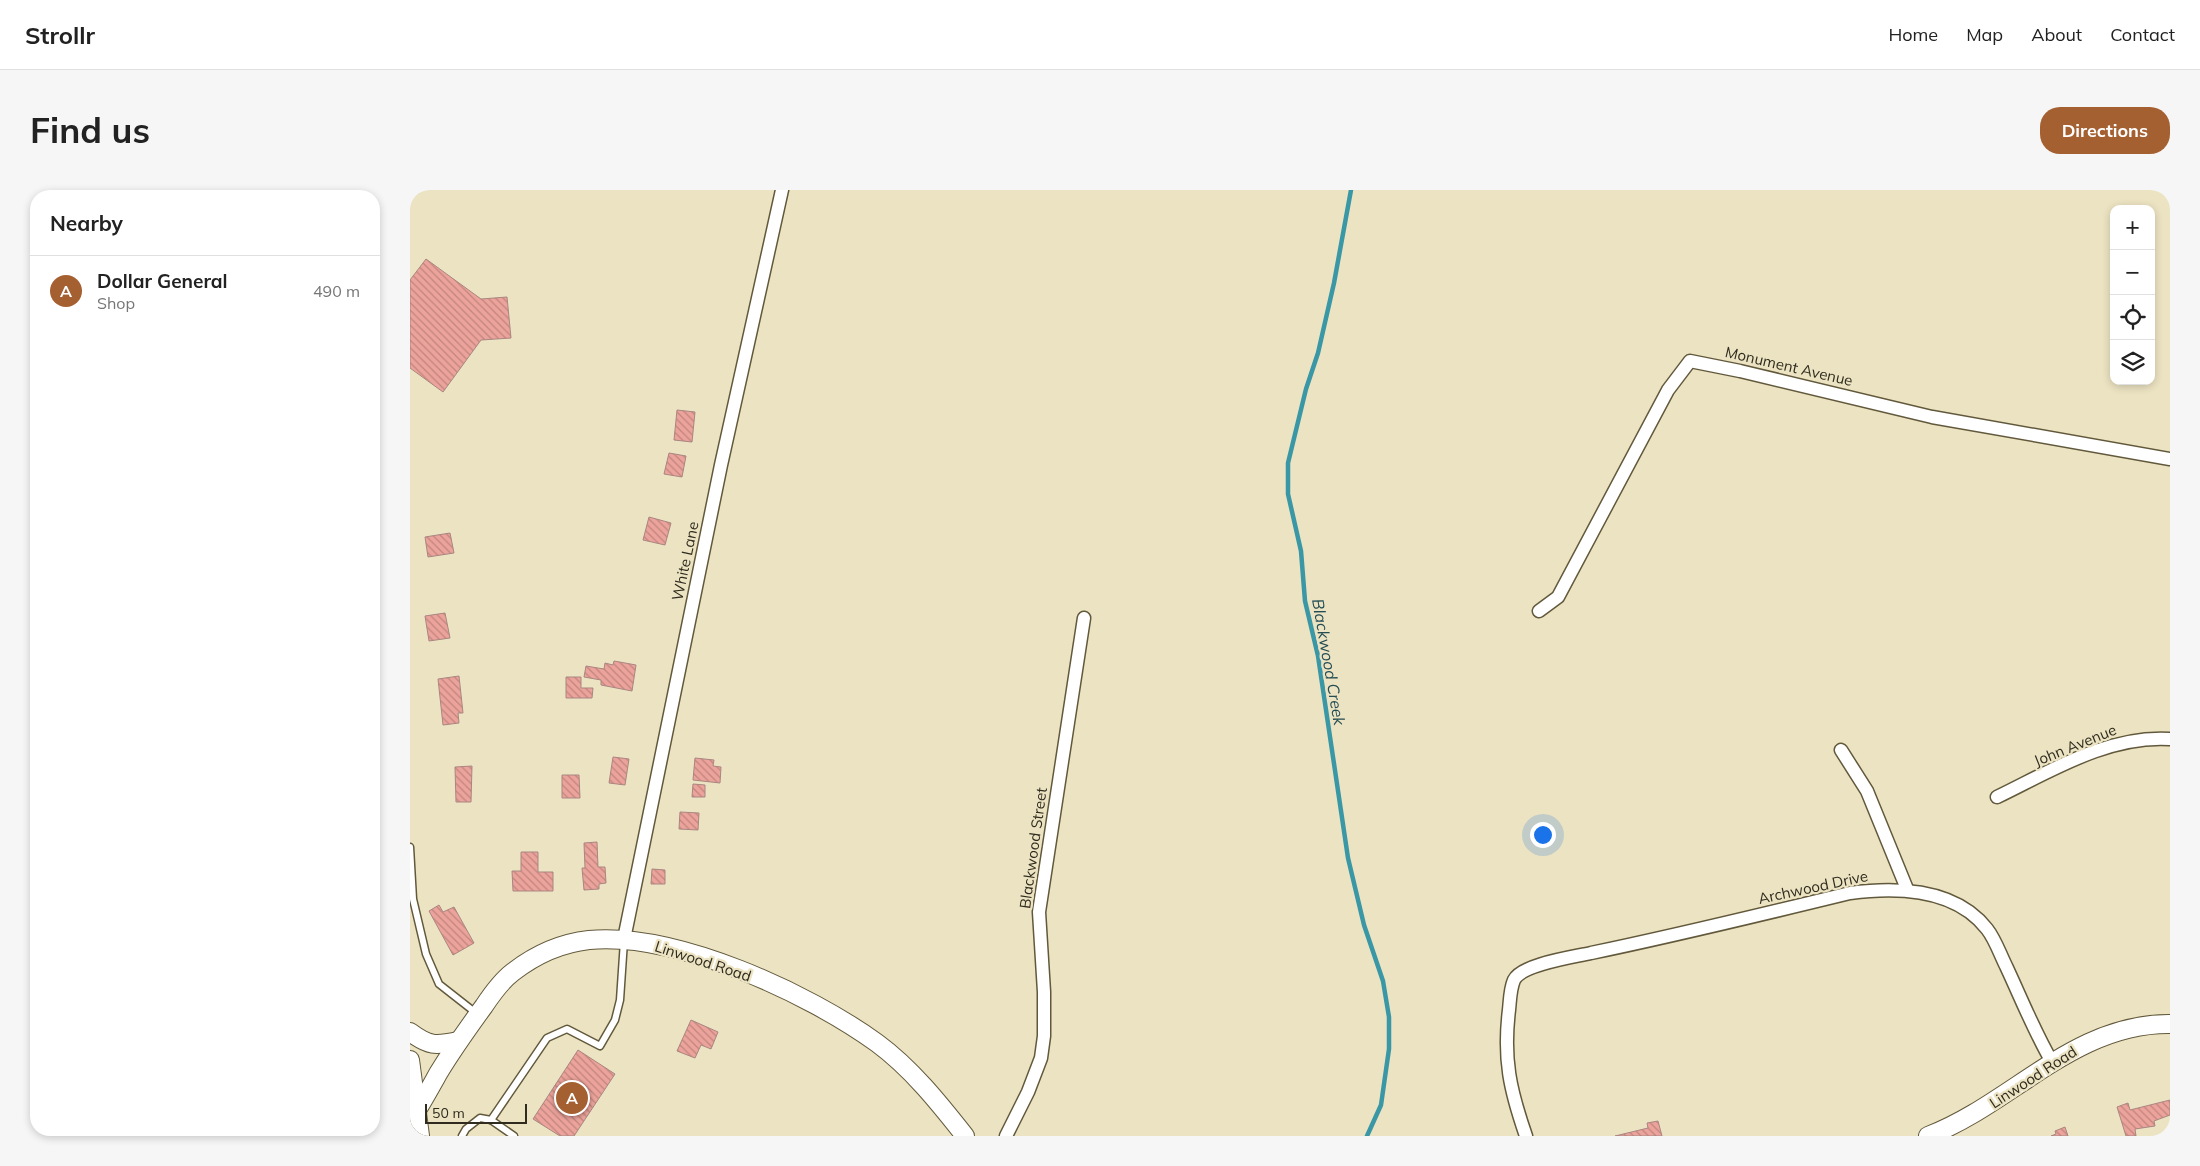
<!DOCTYPE html>
<html lang="en">
<head>
<meta charset="utf-8">
<style>
	body { margin:0; font-family:Mulish,sans-serif; background:#f6f6f6; color:#222 }
	.controls { position:absolute; right:15px; top:15px; display:grid; overflow:hidden; border-radius:10px; box-shadow:0 2px 8px #0003 }
	.controls button { width:45px; height:45px; display:grid; place-items:center; padding:0; border:0; border-bottom:1px solid #e0e0e0; background:#fff; color:#222; font:25px sans-serif }
	.scale { position:absolute; left:15px; bottom:12px; width:102px; box-sizing:border-box; padding-left:5px; border:2px solid #2f2b1e; border-top:0; font-size:14px; line-height:18px; white-space:nowrap; color:#2f2b1e; -webkit-text-stroke:4px #ece3c2; paint-order:stroke }
	.you { position:absolute; left:1132px; top:644px; width:18px; height:18px; margin:-12px; border:4px solid #fff; border-radius:50%; background:#1a73e8; box-shadow:0 0 0 8px #1a73e833 }
	.badge { display:grid; place-items:center; width:32px; height:32px; border-radius:50%; background:#a56032; color:#fff; font-size:16px; font-weight:700 }
	.pin { position:absolute; translate:-50% -50%; border:2px solid #fff; box-shadow:0 1px 5px #0006 }
	.list { margin:0; padding:0; list-style:none }
	h2 { display:flex; justify-content:space-between; align-items:center; height:65px; margin:0; padding:0 20px; font-size:21px }
	h2 small { font-size:16px; font-weight:400; color:#767676 }
	.list li { display:grid; grid-template-columns:32px 1fr auto; gap:15px; align-items:center; box-sizing:border-box; height:70px; padding:0 20px; border-top:1px solid #e0e0e0 }
	.list b { display:block; font-size:19px; white-space:nowrap }
	.list p { margin:0; font-size:16px; white-space:nowrap; color:#767676 }
	.list em { font-size:16px; font-style:normal; color:#767676 }
	.icon { flex:none; width:28px; height:28px; fill:none; stroke:currentColor; stroke-width:2; stroke-linecap:round; stroke-linejoin:round }
	.map { position:relative; flex:none; width:1760px; height:946px; overflow:hidden; border-radius:20px }
	header { display:flex; align-items:center; gap:30px; box-sizing:border-box; height:70px; padding:0 25px; background:#fff; border-bottom:1px solid #e0e0e0 }
	header strong { font-size:24px }
	nav { display:flex; gap:28px; margin-inline-start:auto; font-size:18px }
	.intro { display:flex; align-items:center; justify-content:space-between; box-sizing:border-box; height:120px; padding:0 30px }
	h1 { margin:0; font-size:35px }
	.button { padding:12px 22px; border-radius:20px; background:#a56032; color:#fff; font-size:18px; font-weight:700 }
	main { display:flex; gap:30px; padding:0 30px }
	aside { flex:1; background:#fff; border-radius:20px; box-shadow:0 2px 8px #0003 }
	.map>svg:first-child { display:block }
</style>
</head>
<body>
<header>
<strong>Strollr</strong>
<nav><a>Home</a><a>Map</a><a>About</a><a>Contact</a></nav>
</header>
<div class="intro"><h1>Find us</h1><a class="button">Directions</a></div>
<main>
<aside>
<h2>Nearby<small></small></h2>
<ul class="list">
<li><span class="badge">A</span><div><b>Dollar General</b><p>Shop</p></div><em>490 m</em></li>
</ul>
</aside>
<div class="map">
<svg width="1760" height="946" viewBox="0 0 1760 946">
	<defs>
		<pattern id="building-back-hatch" width="6" height="6" patternUnits="userSpaceOnUse" patternTransform="scale(1.25)"><rect width="6" height="6" fill="#eca39b"/><path d="M-1 5l2 2M0 0l6 6M5-1l2 2" fill="none" stroke="#c0857e"/></pattern>
	</defs>
	<rect width="100%" height="100%" fill="#ece3c2"/>
	<g fill="none" stroke-linecap="round" stroke-linejoin="round">
		<!-- stream -->
		<polyline stroke="#3a97a5" stroke-width="4.5" points="941,0 924,93 908,163 896,199 878,273 878,304 891,361 895,411 908,466 938,668 954,735 973,791 979,827 979,859 971,915 957,946"/>
	</g>
	<!-- building -->
	<g fill="url(#building-back-hatch)" stroke="#a98681">
		<polygon points="16,69 71,109 97,107 101,148 71,150 33,202 0,178 0,90"/>
		<polygon points="267,220 285,222 282,252 264,250"/>
		<polygon points="259,263 276,266 272,287 254,284"/>
		<polygon points="239,327 261,333 255,355 233,350"/>
		<polygon points="40,343 44,363 18,367 15,347"/>
		<polygon points="35,423 40,448 19,451 15,426"/>
		<polygon points="204,471 226,475 222,501 191,495 191,490 174,487 176,476 194,479 195,473 203,475"/>
		<polygon points="49,486 53,523 48,523 49,533 33,535 28,489"/>
		<polygon points="156,487 171,487 171,498 183,498 182,508 156,508"/>
		<polygon points="203,567 219,569 215,595 199,593"/>
		<polygon points="285,568 304,570 303,576 311,577 310,593 283,590"/>
		<polygon points="62,576 61,612 46,612 45,577"/>
		<polygon points="152,585 169,585 170,608 152,608"/>
		<polygon points="283,594 295,595 295,607 282,607"/>
		<polygon points="270,622 289,623 288,640 269,639"/>
		<polygon points="187,652 188,677 195,677 196,693 189,694 189,699 174,700 172,678 175,678 174,653"/>
		<polygon points="111,662 128,662 128,682 143,682 143,701 103,701 102,681 111,681"/>
		<polygon points="242,679 255,680 255,694 241,694"/>
		<polygon points="29,715 33,722 44,717 64,753 43,765 19,721"/>
		<polygon points="281,830 308,842 301,859 291,855 285,868 267,861"/>
		<polygon points="168,860 205,884 164,946 150,946 123,929"/>
		<polygon points="1760,910 1760,925 1744,931 1745,936 1725,939 1726,946 1716,946 1707,917 1718,913 1720,920"/>
		<polygon points="1248,931 1252,946 1205,946 1238,938 1237,933"/>
		<polygon points="1655,937 1658,946 1641,946 1646,944 1645,941"/>
	</g>
	<g fill="none" stroke-linecap="round" stroke-linejoin="round">
		<defs>
			<g id="lane">
				<polyline points="0,657 3,709 16,764 29,794 66,823"/>
				<polyline points="81,930 104,946"/>
				<polyline points="52,946 56,939 70,928 81,930 137,848 157,839 190,856 205,830 210,810 214,751"/>
			</g>
			<g id="street">
				<polyline points="1129,421 1148,407 1258,200 1280,171 1330,181 1522,227 1760,269"/>
				<polyline points="1431,560 1457,601 1497,699"/>
				<path d="M1587,607C1641,581 1698,545 1760,549"/>
				<polyline points="214,749 311,275 372,0"/>
				<polyline points="596,946 618,902 631,868 634,846 634,802 629,722 674,428"/>
				<path d="M1116,946C1100,900 1093,869 1099,820C1100,811 1100,799 1104,790C1112,774 1164,767 1181,763C1268,745 1354,724 1440,703C1486,697 1545,698 1577,739C1585,749 1590,764 1596,776C1611,808 1624,841 1642,872"/>
			</g>
			<g id="secondary">
				<path d="M0,842C19,856 25,856 48,851"/>
				<polyline points="0,870 10,946"/>
				<path d="M0,931C11,915 20,898 29,882C43,859 58,838 74,816C82,804 91,791 103,782C125,765 152,753 179,750C266,742 398,803 467,853C501,878 529,913 555,946"/>
				<path d="M1518,946C1602,914 1664,833 1760,834"/>
			</g>
		</defs>
		<!-- lane casing -->
		<use href="#lane" stroke="#62593c" stroke-width="9"/>
		<!-- street casing -->
		<use href="#street" stroke="#62593c" stroke-width="15"/>
		<!-- secondary casing -->
		<use href="#secondary" stroke="#62593c" stroke-width="20"/>
		<!-- lane -->
		<use href="#lane" stroke="#fff" stroke-width="6"/>
		<!-- street -->
		<use href="#street" stroke="#fff" stroke-width="12"/>
		<!-- secondary -->
		<use href="#secondary" stroke="#fff" stroke-width="18"/>
	</g>
	<g text-anchor="middle" dominant-baseline="central" stroke-width="4.5" stroke-linejoin="round" paint-order="stroke">
		<!-- street labels -->
		<g font-size="15" fill="#2f2b1e" stroke="#ece3c2">
			<text transform="translate(1379 176) rotate(13)">Monument Avenue</text>
			<text transform="translate(275 371) rotate(-78)">White Lane</text>
			<text transform="translate(1665 555) rotate(-22)">John Avenue</text>
			<text transform="translate(623 658) rotate(-82)">Blackwood Street</text>
			<text transform="translate(1403 697) rotate(-12)">Archwood Drive</text>
			<text transform="translate(293 771) rotate(18)">Linwood Road</text>
			<text transform="translate(1623 887) rotate(-33)">Linwood Road</text>
		</g>
		<!-- water labels -->
		<g font-size="16" font-style="italic" fill="#234c53" stroke="#ece3c2">
			<text transform="translate(919 472) rotate(80)">Blackwood Creek</text>
		</g>
	</g>
</svg>
<div class="controls">
<button>+</button>
<button>−</button>
<button><svg class="icon" aria-label="locate" viewBox="0 0 24 24"><circle cx="12" cy="12" r="6"/><path d="M12 2v4M12 18v4M2 12h4M18 12h4"/></svg></button>
<button><svg class="icon" aria-label="layers" viewBox="0 0 24 24"><path d="M12 4l9 5-9 5-9-5zM3 14l9 5 9-5"/></svg></button>
</div>
<div class="scale">50 m</div>
<div class="you"></div>
<div class="pin badge" style="left:162px;top:908px">A</div>
</div>
</main>
</body>
</html>
